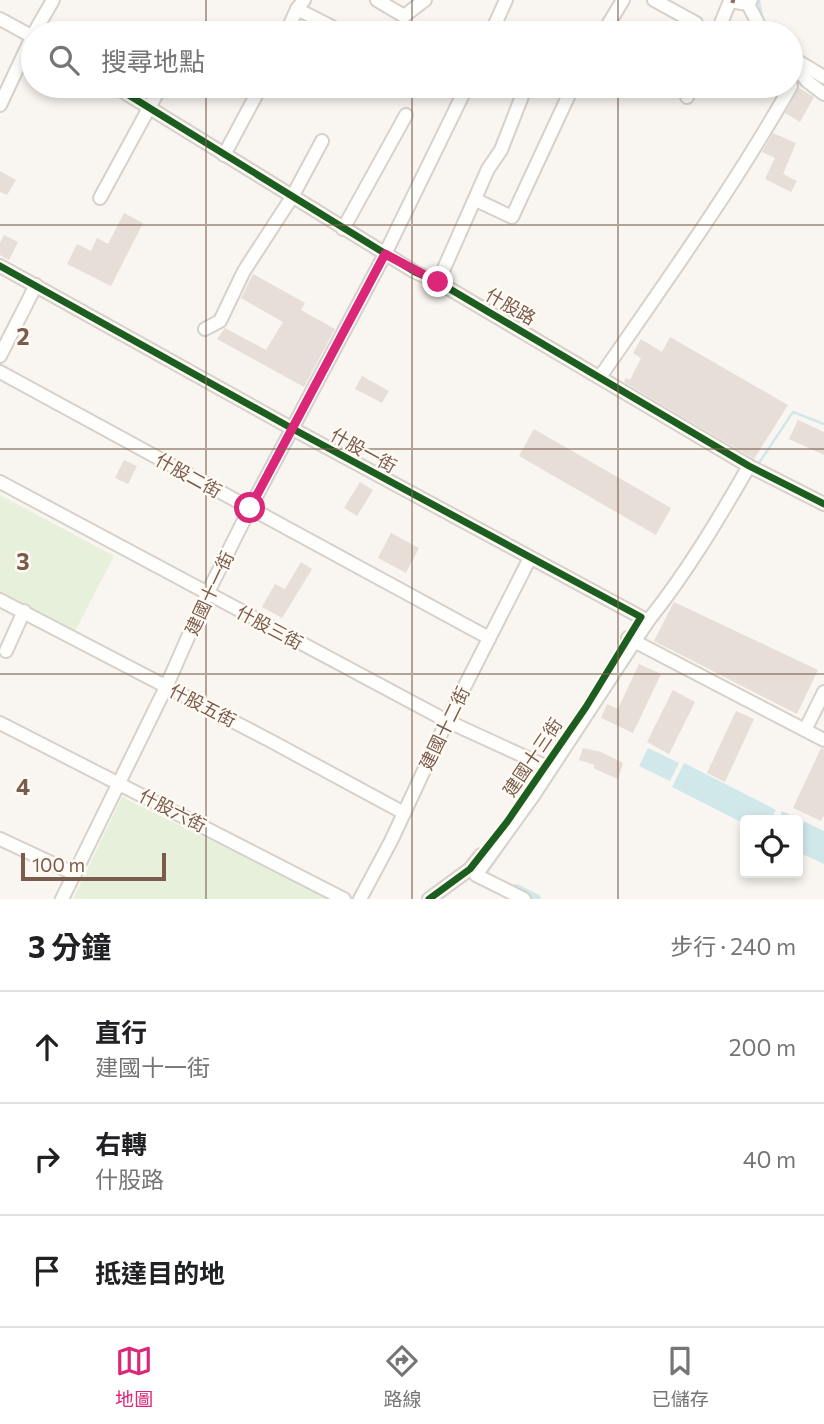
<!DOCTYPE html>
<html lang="zh-TW">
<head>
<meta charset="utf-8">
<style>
	body { margin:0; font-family:Commissioner,"Noto Sans TC",sans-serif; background:#f6f6f6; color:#202124 }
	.controls { position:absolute; right:21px; bottom:21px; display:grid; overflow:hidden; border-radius:7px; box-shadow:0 4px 10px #0003 }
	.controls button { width:63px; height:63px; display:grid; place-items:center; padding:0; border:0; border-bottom:2px solid #e0e0e0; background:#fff; color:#202124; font:35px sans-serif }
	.scale { position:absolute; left:21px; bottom:18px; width:145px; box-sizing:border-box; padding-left:7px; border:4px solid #7a5c4d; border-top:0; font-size:19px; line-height:24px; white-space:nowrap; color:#7a5c4d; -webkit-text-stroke:5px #fffaf3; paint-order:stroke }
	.stop { position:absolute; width:21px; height:21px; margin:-16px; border:5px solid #db2777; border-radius:50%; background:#fff }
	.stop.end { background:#db2777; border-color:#fff; box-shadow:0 2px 7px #0008 }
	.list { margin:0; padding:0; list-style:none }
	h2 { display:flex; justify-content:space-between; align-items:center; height:91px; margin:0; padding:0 28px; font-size:30px }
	h2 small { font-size:23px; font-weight:400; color:#757577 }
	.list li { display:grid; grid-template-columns:46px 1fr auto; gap:21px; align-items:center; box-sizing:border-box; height:112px; padding:0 28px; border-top:2px solid #e0e0e0 }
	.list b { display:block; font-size:26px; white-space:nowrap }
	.list p { margin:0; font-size:23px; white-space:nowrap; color:#757577 }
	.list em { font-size:23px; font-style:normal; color:#757577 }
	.icon { flex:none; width:38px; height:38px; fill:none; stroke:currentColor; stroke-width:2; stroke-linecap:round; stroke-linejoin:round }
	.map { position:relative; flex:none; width:824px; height:899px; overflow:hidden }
	.search { position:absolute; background:#fff; box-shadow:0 4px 10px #0003; left:21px; right:21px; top:21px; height:77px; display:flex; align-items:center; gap:18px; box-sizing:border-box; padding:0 24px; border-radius:38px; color:#757577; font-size:26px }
	.sheet { height:427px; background:#fff }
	nav { display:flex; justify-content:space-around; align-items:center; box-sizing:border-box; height:98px; border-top:2px solid #e0e0e0; background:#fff; font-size:19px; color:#757577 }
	nav a { display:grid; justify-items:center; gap:4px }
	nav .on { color:#db2777 }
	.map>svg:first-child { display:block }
</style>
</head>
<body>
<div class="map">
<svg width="824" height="899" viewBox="0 0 824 899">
	<rect width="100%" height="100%" fill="#f9f5f0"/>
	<!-- green -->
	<g fill="#e7f0db">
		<polygon points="0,495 114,556 75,631 0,592"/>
		<polygon points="122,797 330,899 73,899"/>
	</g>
	<!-- water -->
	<g fill="#d0e8ea">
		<polygon points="648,748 679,763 670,781 639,766"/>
		<polygon points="684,763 776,810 770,820 745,820 745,824 672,787"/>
		<polygon points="782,811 824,831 824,864 798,852 798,820 778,820"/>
	</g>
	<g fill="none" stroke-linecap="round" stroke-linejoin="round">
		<!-- stream -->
		<g stroke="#d0e8ea" stroke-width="2.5">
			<polyline points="756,0 759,1 763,22"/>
			<polyline points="757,466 793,412 824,424"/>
			<polyline points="644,639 655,621"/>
			<polyline points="486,874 526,816"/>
		</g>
		<!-- canal -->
		<polyline stroke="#d0e8ea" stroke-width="10" points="516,889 536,899"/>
	</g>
	<!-- building -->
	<g fill="#e6ded7">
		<polygon points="799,88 814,97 800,122 785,113"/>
		<polygon points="773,133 796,143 783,174 797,181 791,192 765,179 775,158 762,152"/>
		<polygon points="0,171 16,180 7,195 0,192"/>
		<polygon points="124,213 143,223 111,286 67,264 77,244 91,251 97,238 108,244"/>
		<polygon points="4,235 18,242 9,260 0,255 0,243"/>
		<polygon points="253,274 305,303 301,310 335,329 304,387 217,339 225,328 266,350 283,322 241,298"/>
		<polygon points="670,337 788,405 754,459 624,382 626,378 630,380 641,358 633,353 641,339 662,352"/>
		<polygon points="362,376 389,391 382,403 355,389"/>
		<polygon points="798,420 824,432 824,455 789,439"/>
		<polygon points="534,429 671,508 656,535 519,456"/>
		<polygon points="124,460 137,466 128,484 115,478"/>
		<polygon points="360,482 373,490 357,516 344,508"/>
		<polygon points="391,533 419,548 406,573 378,558"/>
		<polygon points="301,562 312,569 282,618 262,607 275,584 285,589"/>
		<polygon points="674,602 818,670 797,714 654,641"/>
		<polygon points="639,664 661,674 633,733 601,718 607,704 618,709"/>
		<polygon points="673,690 695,702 669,754 647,742"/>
		<polygon points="736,711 754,719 725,782 707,773"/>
		<polygon points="583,748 601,752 623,763 618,779 593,768 595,765 579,760"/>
		<polygon points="821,748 824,749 824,815 821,821 793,808"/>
	</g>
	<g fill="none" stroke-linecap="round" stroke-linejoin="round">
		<defs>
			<g id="minor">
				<polyline points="377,0 404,16 425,0"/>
				<polyline points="654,0 696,23"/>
				<polyline points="748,4 763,33"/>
				<polyline points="297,9 344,33"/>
				<polyline points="0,19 33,37"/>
				<polyline points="34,33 53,0"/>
				<polyline points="286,33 297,9 304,0"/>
				<polyline points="491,33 506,0"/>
				<polyline points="603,33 623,0"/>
				<polyline points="717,33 730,1 748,4 751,0"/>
				<polyline points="791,57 824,77"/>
				<polyline points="799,71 807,81 824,94"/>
				<polyline points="114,86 415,272 438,282 749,466 824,504"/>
				<polyline points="687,97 692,86"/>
				<polyline points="0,105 33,35"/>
				<polyline points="224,155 261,86"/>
				<polyline points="100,198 161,86"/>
				<polyline points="476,200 512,217 573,86"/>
				<polyline points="343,229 406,115"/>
				<path d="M0,266L293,429L648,621C687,572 718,520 749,466"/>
				<polyline points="438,282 488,169 501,150 526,86"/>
				<polyline points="205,329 220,321 244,271 292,197 322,141"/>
				<polyline points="0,356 36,285"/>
				<polyline points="0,372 489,638"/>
				<path d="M600,377C667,280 733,188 791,86"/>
				<polyline points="0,482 447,721 545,766"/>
				<polyline points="0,600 269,740 404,813"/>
				<polyline points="628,638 824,740"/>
				<polyline points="6,651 24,611"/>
				<polyline points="0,723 344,899"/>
				<polyline points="805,730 824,692"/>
				<polyline points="0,839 75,874"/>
				<polyline points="62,899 166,687 207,594 250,508 385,254 467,86"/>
				<polyline points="360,899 391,841 447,721 530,558"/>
				<polyline points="429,899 470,869 481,855"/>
				<polyline points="524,899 476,875 533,796 648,621"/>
			</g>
		</defs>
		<!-- minor casing -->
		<use href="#minor" stroke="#d7d1cb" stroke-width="16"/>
		<!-- minor -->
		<use href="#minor" stroke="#fefefd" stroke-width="12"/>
		<!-- quiet -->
		<polyline stroke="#8d6e63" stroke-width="5" stroke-dasharray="10 5" stroke-linecap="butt" points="731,0 735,1"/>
		<defs>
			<g id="cycleway">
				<polyline points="114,86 415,272 438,282 749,466 824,504"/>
				<polyline points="0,266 293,429 641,617 586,707 507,822 470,869 429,899"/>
			</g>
		</defs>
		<!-- cycleway casing -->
		<use href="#cycleway" stroke="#fffaf3" stroke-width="11"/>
		<!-- cycleway -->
		<use href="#cycleway" stroke="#1b5e20" stroke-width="7"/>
	</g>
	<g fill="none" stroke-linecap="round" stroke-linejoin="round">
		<!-- route -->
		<polyline stroke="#db2777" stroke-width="9" points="250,508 385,254 438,282"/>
	</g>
	<!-- grid -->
	<path fill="none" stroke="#7a5c4d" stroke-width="2" stroke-opacity="0.55" d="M206,0V33M412,0V33M618,0V33M206,86V899M412,86V899M618,86V899M0,225H824M0,449H824M0,674H824"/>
	<g text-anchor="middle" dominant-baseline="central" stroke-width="5" stroke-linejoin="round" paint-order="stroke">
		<!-- street labels -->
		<g font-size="18" fill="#7a5c4d" stroke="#fffaf3">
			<text transform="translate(511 306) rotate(30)">什股路</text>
			<text transform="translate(364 450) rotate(29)">什股一街</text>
			<text transform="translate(189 475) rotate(29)">什股二街</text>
			<text transform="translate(209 593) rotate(-65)">建國十一街</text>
			<text transform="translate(270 627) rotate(28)">什股三街</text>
			<text transform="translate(203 705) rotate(27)">什股五街</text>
			<text transform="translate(444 728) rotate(-64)">建國十二街</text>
			<text transform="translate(532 757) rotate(-56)">建國十三街</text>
			<text transform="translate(173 810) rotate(27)">什股六街</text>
		</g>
	</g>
	<g font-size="23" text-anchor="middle" font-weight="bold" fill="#7a5c4d" stroke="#fffaf3" stroke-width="5" stroke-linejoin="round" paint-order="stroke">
		<text x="23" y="345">2</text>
		<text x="23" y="570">3</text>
		<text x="23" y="795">4</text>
	</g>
</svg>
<div class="controls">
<button><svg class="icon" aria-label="locate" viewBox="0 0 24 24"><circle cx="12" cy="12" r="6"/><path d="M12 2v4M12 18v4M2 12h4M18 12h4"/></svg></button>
</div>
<div class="scale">100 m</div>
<div class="stop" style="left:250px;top:508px"></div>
<div class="stop end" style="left:438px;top:282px"></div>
<div class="search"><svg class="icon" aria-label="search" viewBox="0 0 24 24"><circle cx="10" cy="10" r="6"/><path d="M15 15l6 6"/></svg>搜尋地點</div>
</div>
<section class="sheet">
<h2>3 分鐘<small>步行 · 240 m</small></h2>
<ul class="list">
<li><svg class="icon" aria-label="ahead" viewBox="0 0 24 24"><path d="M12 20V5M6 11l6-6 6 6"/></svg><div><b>直行</b><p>建國十一街</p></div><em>200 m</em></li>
<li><svg class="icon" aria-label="right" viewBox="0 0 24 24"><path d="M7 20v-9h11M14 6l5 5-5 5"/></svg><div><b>右轉</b><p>什股路</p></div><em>40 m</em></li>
<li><svg class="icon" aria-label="arrive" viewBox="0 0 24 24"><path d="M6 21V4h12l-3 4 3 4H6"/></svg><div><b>抵達目的地</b></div></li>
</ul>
</section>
<nav>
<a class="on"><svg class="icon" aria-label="map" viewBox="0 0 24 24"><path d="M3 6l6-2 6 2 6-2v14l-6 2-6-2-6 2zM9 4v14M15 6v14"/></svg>地圖</a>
<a><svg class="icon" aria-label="directions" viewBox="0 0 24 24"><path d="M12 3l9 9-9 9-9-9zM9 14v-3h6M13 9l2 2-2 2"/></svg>路線</a>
<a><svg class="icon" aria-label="saved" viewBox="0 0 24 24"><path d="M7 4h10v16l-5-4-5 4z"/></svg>已儲存</a>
</nav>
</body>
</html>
